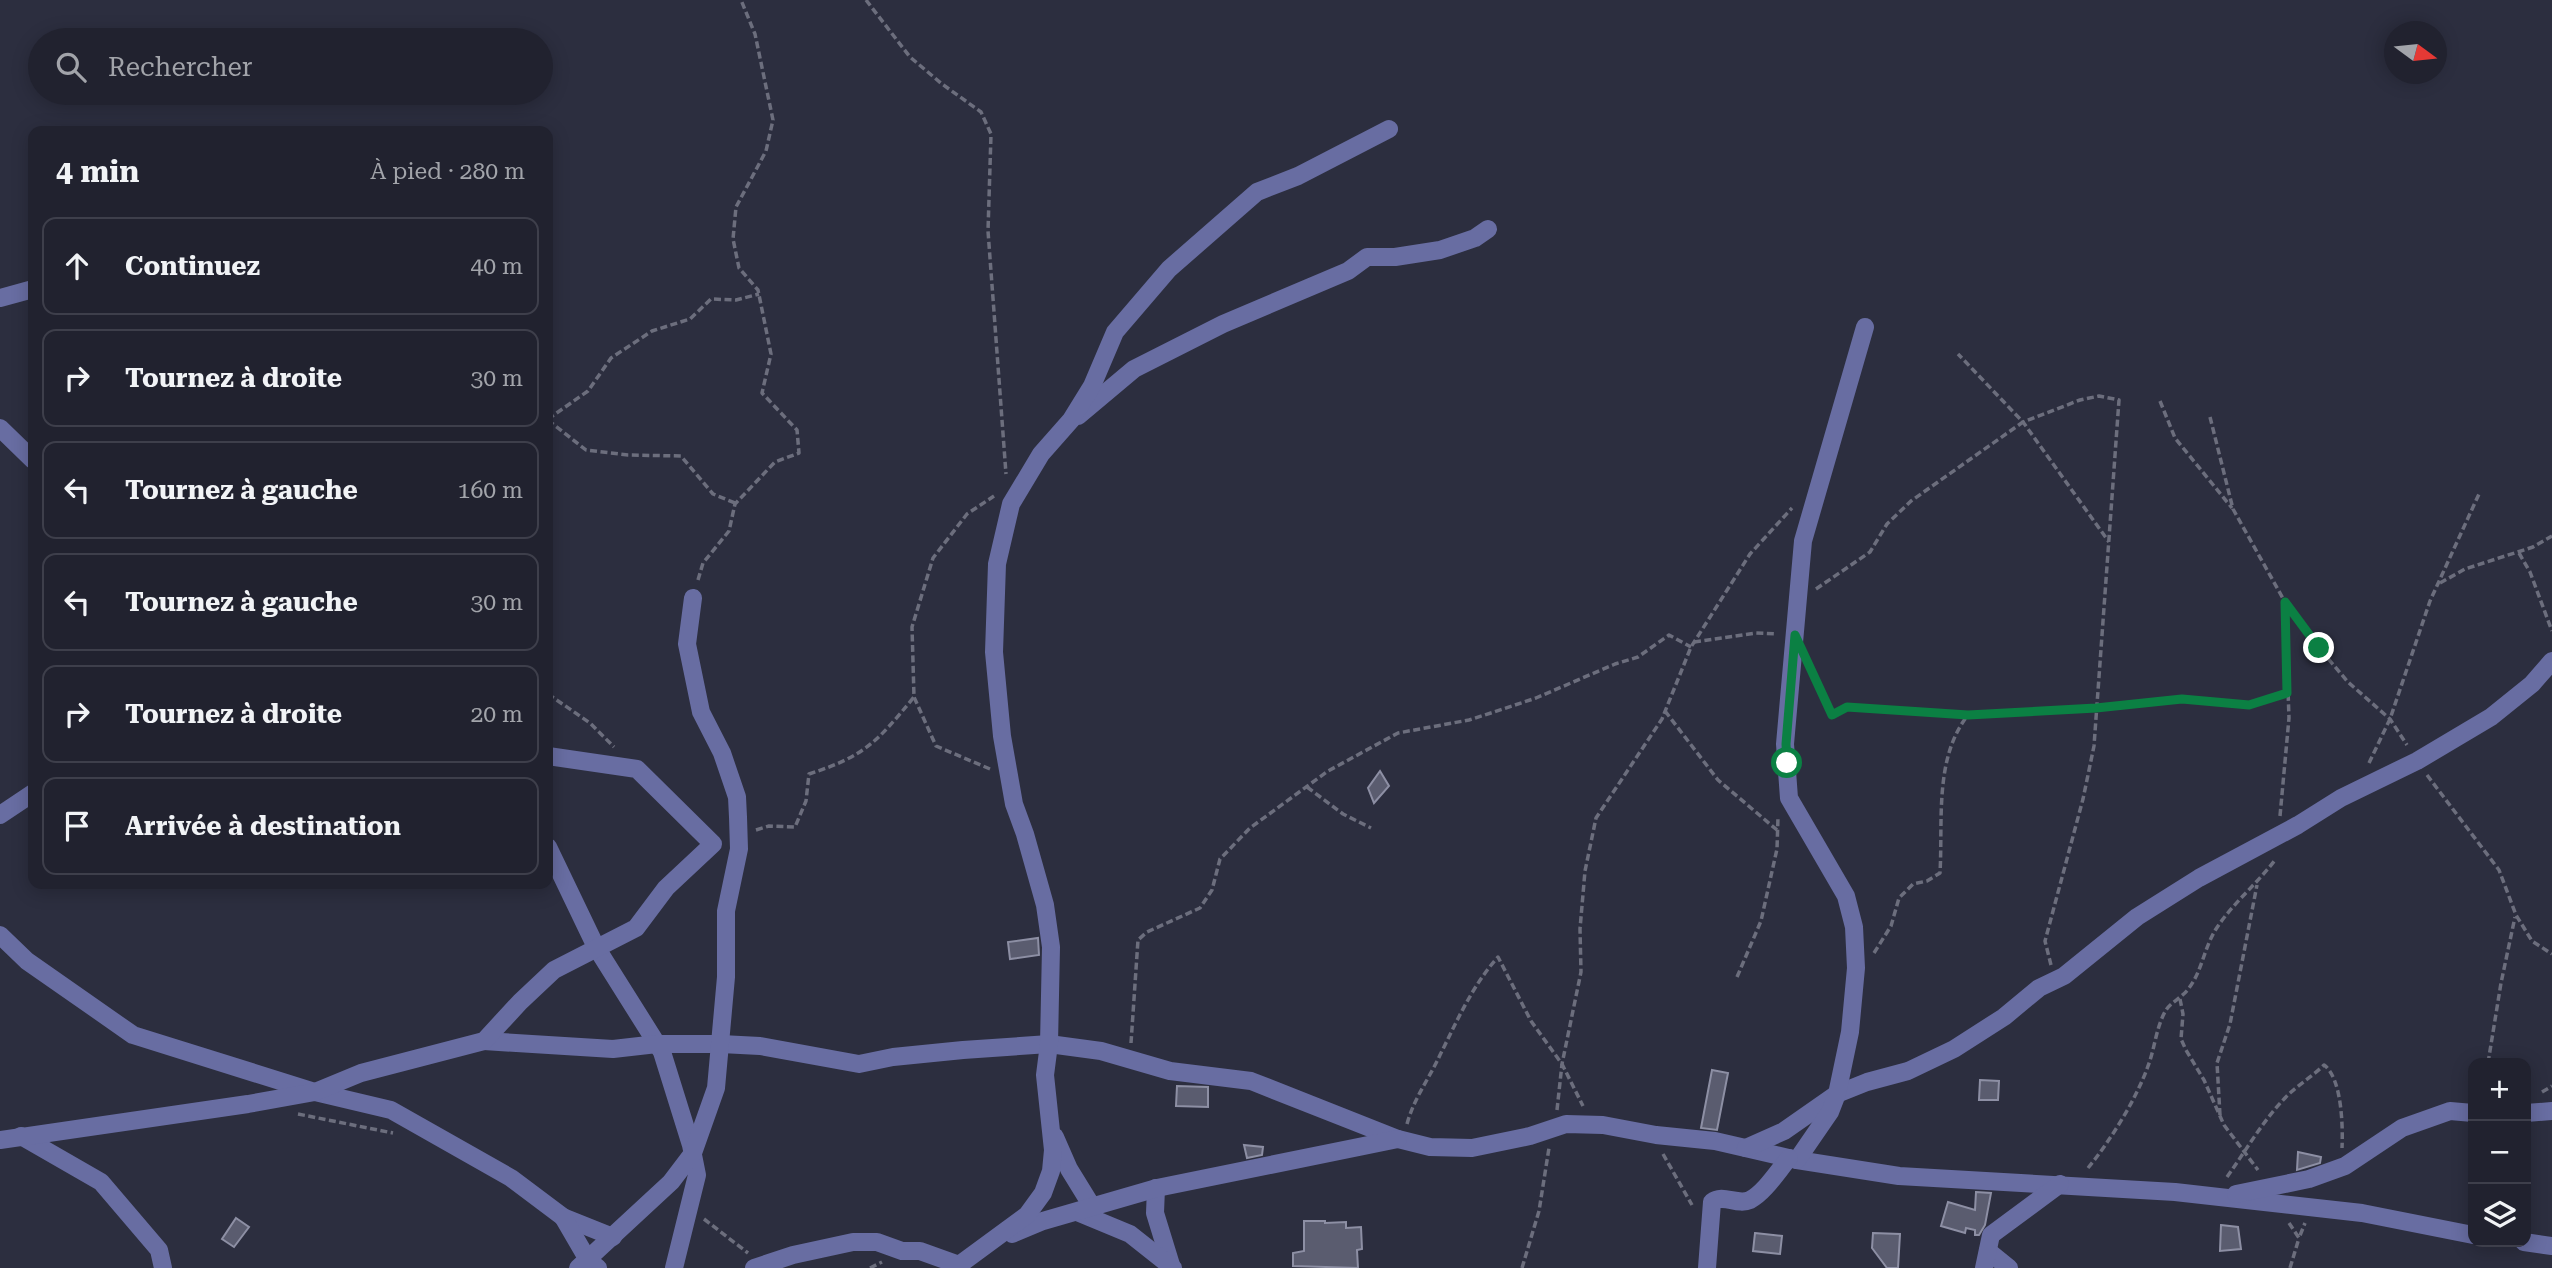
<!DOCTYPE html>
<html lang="fr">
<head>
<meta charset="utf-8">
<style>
	body { margin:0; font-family:"Roboto Serif",serif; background:#2d2f3b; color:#f1f3f6 }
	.controls { position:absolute; right:21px; bottom:21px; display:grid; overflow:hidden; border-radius:14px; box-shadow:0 4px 18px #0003 }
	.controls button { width:63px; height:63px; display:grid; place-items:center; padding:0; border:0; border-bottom:2px solid #3e3f4b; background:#21222f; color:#f1f3f6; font:35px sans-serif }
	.compass { position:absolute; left:2384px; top:21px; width:63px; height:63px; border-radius:50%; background:#21222f; box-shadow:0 4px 18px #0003; rotate:105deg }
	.stop { position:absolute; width:21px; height:21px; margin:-16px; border:5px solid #0b8043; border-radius:50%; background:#fff }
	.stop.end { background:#0b8043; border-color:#fff; box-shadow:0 2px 7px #0008 }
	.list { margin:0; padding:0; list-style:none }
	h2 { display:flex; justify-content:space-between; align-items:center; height:91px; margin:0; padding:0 28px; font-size:30px }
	h2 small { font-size:23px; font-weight:400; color:#a2a4aa }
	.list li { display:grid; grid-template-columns:46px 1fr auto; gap:21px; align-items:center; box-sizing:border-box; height:98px; margin:0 14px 14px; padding:0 14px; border:2px solid #3e3f4b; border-radius:14px }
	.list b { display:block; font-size:26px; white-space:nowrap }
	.list em { font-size:23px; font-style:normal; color:#a2a4aa }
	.icon { flex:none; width:38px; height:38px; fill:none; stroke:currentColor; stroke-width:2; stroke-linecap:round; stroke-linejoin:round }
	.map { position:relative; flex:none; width:2552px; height:1268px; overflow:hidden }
	.search { position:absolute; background:#21222f; box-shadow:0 4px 18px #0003; left:28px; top:28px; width:525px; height:77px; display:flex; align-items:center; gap:18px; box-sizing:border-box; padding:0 24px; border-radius:38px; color:#a2a4aa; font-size:26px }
	.panel { position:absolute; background:#21222f; box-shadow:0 4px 18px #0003; left:28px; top:126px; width:525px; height:763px; border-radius:14px }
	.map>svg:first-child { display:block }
</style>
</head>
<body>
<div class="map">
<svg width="2552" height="1268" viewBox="0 0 2552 1268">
	<rect width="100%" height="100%" fill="#2c2e3f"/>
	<!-- building -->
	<g fill="#5a5c6f" stroke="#8d8fa4" stroke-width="2">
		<polygon points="1380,771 1389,786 1374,803 1368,788"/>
		<polygon points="1038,938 1039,955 1010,959 1008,942"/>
		<polygon points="1712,1070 1728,1073 1717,1130 1701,1128"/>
		<polygon points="1980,1080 1999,1081 1998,1100 1979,1100"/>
		<polygon points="1177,1086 1208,1087 1208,1107 1176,1106"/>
		<polygon points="1244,1145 1263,1147 1262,1155 1247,1158"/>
		<polygon points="2298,1152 2321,1157 2320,1163 2297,1170"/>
		<polygon points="1976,1192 1991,1193 1985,1225 1979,1235 1975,1235 1975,1230 1966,1228 1965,1233 1941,1226 1948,1202 1975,1210"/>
		<polygon points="236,1218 249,1227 234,1247 222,1239"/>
		<polygon points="1304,1221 1325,1221 1325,1223 1346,1222 1346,1228 1361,1227 1362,1249 1357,1250 1358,1268 1293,1266 1293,1253 1304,1251"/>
		<polygon points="2221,1225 2238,1227 2241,1249 2220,1251"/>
		<polygon points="1755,1233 1782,1236 1780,1254 1753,1251"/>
		<polygon points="1873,1233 1900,1234 1898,1268 1887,1268 1872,1248"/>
	</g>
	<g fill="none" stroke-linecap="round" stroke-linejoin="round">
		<!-- path -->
		<g stroke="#6c6e7d" stroke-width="3.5" stroke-dasharray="7 3.5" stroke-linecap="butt">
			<polyline points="866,0 910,57 942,84 981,112 991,134 988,231 1006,474"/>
			<polyline points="2160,401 2175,438 2232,508"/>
			<polyline points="2210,417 2233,509 2285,602 2319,648 2348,682 2390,719 2407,745"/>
			<polyline points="548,419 588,391 611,358 652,331 690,319 711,299 736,300 759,294"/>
			<polyline points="548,420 586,450 628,455 681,456 713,494 735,503"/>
			<polyline points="2519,553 2530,572 2552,631"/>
			<polyline points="698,580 703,563 729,531 735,504 775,462 799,453 797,430 762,393 771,354 758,290 739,268 733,239 736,207 766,151 773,120 755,34 741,0"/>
			<polyline points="2440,583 2465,569 2533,547 2552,536"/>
			<polyline points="1816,589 1870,552 1887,524 1911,501 2023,422 1958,354"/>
			<polyline points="1694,642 1756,633 1777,634"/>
			<polyline points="1811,670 1832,715 1847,707 1968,715 2097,708 2182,699 2249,705 2287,693"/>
			<polyline points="548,694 590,723 614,747"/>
			<polyline points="1665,711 1718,780 1777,830"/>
			<polyline points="2369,763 2390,719 2430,601 2479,494"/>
			<polyline points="990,769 936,746 914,697 912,627 933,558 967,514 994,496"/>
			<polyline points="2427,775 2499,870 2516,915 2532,941 2552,954"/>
			<polyline points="1307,787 1343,814 1371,828"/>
			<polyline points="2280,816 2289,718 2285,604"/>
			<path d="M756,830L769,826L795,827L806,801L809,774C865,756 877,742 914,697"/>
			<path d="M1874,953L1891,926L1899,898L1913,884L1927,881L1940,873C1943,821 1934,758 1968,715"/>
			<polyline points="2051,965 2045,941 2083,799 2094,746 2119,400 2099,396 2080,400 2023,422 2109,542"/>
			<polyline points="1737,977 1761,921 1777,849 1778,817"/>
			<polyline points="2180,999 2183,1014 2181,1039 2186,1050 2204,1080 2224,1125 2258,1170"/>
			<polyline points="1131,1043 1138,940 1147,932 1200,908 1212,890 1220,859 1250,828 1328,771 1398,733 1469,720 1494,712 1536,698 1615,664 1638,657 1669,635 1691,647"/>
			<polyline points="2488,1063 2501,983 2515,917"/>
			<polyline points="2542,1092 2552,1086"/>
			<polyline points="1557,1110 1562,1064 1581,972 1580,929 1585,871 1596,818 1662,719 1691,647 1750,554 1792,508"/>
			<polyline points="298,1114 393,1133"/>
			<polyline points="2220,1115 2217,1063 2230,1024 2257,885"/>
			<path d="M1407,1124C1414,1098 1429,1079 1440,1055C1457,1021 1472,986 1498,957L1531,1021L1562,1064L1583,1106"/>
			<polyline points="1663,1154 1692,1205"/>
			<path d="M2088,1168C2110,1141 2136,1100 2148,1066C2155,1048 2156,1027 2166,1010C2171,1002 2183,997 2189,988C2202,971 2204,948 2216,929C2232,904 2257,884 2275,860"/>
			<path d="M2227,1177C2247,1149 2265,1117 2290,1093C2301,1083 2314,1075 2324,1065C2342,1078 2343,1127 2342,1148"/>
			<polyline points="704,1219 748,1253"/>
			<polyline points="2289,1223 2299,1238 2305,1223"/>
			<polyline points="870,1268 882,1262"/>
			<polyline points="1522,1268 1539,1211 1549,1148"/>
			<polyline points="2290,1268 2299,1238"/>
		</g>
		<!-- minor -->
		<g stroke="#686da2" stroke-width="18">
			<polyline points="0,298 33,289"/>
			<polyline points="1078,416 1134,369 1223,324 1348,271 1367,257 1395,257 1440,250 1475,238 1488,229"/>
			<polyline points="0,428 33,460"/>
			<polyline points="0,815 33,793"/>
			<polyline points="548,847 596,947 662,1052 691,1145 697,1175 674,1268"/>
			<polyline points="0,935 27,961 133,1035 315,1092 391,1110 511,1178 563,1217 613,1237"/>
			<polyline points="484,1041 613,1049 657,1044 721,1044 760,1046 859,1064 893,1057 963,1050 1049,1044 1101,1051 1170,1071 1251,1081 1398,1139 1430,1147 1472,1148 1530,1136 1566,1124 1603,1125 1656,1135 1715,1141 1797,1160 1899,1176 2175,1192 2362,1213 2473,1235"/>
			<polyline points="2526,1113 2552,1111"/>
			<polyline points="21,1136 101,1182 159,1250 163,1268"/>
			<polyline points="1055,1137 1069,1169 1093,1208"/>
			<polyline points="0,1140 248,1104 315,1092 361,1073 484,1041 520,1002 554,970 636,928 666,888 713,844 637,769 548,756"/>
			<polyline points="1746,1148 1784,1131 1837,1094 1867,1082 1908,1071 1954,1049 2004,1017 2039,988 2064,976 2137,917 2199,878 2298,825 2341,798 2417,761 2491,717 2532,684 2552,661"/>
			<polyline points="1797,1160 1830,1112 1837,1094 1850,1032 1856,968 1854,927 1846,896 1789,798 1785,744 1803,541 1865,327"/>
			<polyline points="1156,1188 1155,1213 1171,1265"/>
			<polyline points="2236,1194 2309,1179 2345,1166 2402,1128 2450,1111 2473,1113"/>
			<polyline points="1077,1212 1130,1234 1173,1268"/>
			<polyline points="563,1217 588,1260 598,1268"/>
			<polyline points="1012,1234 1043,1221 1157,1188 1398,1139"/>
			<polyline points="2524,1242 2552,1246"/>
			<polyline points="1988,1251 2009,1268"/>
			<polyline points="578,1268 671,1182 693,1153 716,1088 726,977 726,911 739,849 738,817 737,797 722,753 701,712 687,644 693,598"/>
			<polyline points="754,1268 793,1255 853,1242 877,1242 902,1251 920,1251 959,1265 1027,1215 1043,1193 1051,1171 1053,1150 1045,1075 1049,1044 1051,947 1045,905 1025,834 1014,804 1002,736 994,652 997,564 1011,504 1041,454 1071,420 1092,386 1115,332 1169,269 1257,192 1298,176 1389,129"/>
			<path d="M1707,1268L1712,1202C1723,1193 1737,1206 1750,1200C1765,1192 1778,1171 1789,1158"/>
			<polyline points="1984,1268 1991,1235 2060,1184"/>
		</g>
	</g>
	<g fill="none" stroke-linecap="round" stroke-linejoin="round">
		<!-- route -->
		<polyline stroke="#0b8043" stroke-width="9" points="1787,763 1786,744 1795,635 1832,715 1847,707 1968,715 2096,708 2182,699 2249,705 2287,693 2285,602 2319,648"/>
	</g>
</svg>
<div class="controls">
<button>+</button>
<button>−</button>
<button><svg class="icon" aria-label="layers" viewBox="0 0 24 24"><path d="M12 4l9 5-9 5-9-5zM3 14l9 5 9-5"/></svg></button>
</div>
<svg class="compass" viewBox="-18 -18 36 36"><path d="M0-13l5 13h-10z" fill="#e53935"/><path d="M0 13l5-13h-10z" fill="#a2a4aa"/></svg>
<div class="stop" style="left:1787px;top:763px"></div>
<div class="stop end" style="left:2319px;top:648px"></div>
<div class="search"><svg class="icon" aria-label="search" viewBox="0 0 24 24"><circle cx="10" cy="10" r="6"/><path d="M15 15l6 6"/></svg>Rechercher</div>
<section class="panel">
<h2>4 min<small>À pied · 280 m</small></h2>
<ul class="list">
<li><svg class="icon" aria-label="ahead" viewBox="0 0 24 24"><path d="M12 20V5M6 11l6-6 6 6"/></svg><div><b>Continuez</b></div><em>40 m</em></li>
<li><svg class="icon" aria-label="right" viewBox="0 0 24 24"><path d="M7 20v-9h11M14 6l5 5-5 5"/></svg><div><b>Tournez à droite</b></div><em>30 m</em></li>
<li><svg class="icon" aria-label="left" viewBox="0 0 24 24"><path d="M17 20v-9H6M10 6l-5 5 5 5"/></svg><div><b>Tournez à gauche</b></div><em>160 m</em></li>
<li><svg class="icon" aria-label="left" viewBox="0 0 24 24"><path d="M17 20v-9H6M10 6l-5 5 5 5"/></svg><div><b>Tournez à gauche</b></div><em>30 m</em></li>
<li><svg class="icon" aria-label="right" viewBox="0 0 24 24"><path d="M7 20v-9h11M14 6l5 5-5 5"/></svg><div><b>Tournez à droite</b></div><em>20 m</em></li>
<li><svg class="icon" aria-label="arrive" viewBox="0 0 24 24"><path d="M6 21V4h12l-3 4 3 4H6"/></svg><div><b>Arrivée à destination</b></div></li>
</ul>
</section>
</div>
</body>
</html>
